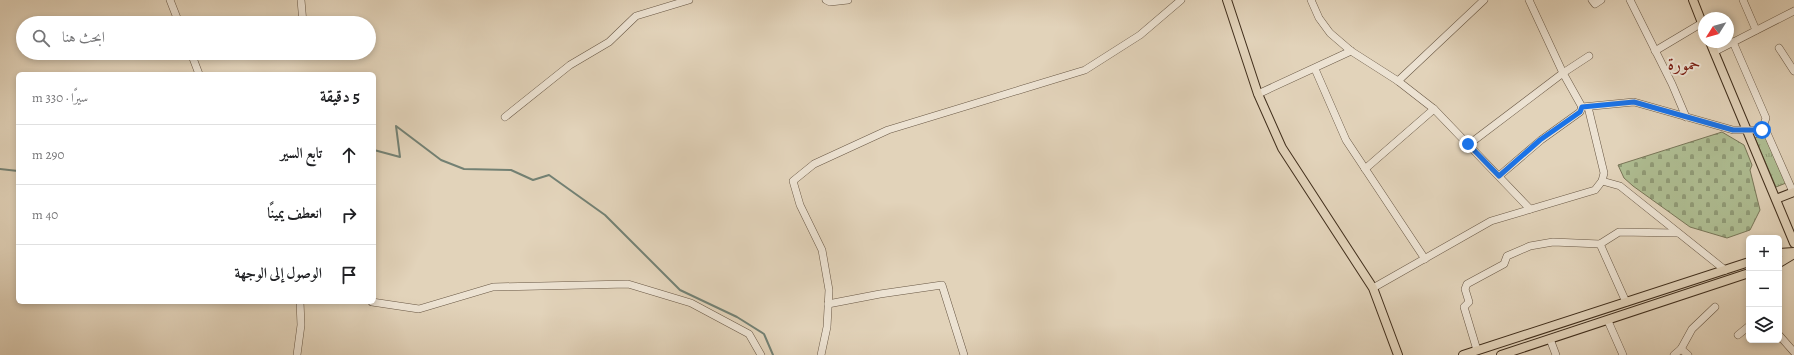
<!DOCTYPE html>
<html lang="ar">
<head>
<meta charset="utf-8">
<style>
	body { margin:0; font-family:Alegreya,Amiri,serif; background:#f2f2f2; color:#202124; direction:rtl }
	.controls { position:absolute; right:12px; bottom:12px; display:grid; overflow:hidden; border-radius:6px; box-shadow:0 2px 6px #0003 }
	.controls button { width:36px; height:36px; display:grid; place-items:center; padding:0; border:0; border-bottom:1px solid #e0e0e0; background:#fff; color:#202124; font:20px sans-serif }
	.compass { position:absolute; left:1698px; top:12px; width:36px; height:36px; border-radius:50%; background:#fff; box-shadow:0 2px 6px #0003; rotate:233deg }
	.stop { position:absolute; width:12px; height:12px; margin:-9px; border:3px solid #1a73e8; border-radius:50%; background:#fff }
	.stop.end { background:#1a73e8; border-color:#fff; box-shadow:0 1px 4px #0008 }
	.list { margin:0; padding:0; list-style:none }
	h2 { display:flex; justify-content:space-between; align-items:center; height:52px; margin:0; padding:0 16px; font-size:17px }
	h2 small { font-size:13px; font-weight:400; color:#757577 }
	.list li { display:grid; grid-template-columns:26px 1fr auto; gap:12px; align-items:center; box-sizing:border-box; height:60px; padding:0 16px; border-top:1px solid #e0e0e0 }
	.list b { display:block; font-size:15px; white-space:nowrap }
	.list em { font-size:13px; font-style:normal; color:#757577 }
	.icon { flex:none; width:22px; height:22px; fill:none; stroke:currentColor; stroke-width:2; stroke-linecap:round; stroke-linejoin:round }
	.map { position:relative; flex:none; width:1794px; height:355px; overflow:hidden; direction:ltr }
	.search { position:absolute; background:#fff; box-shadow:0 2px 6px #0003; left:16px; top:16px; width:360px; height:44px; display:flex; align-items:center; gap:10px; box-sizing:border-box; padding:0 14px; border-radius:22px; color:#757577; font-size:15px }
	.panel { position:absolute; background:#fff; box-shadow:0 2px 6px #0003; left:16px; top:72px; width:360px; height:232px; border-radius:6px; direction:rtl }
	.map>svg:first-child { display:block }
</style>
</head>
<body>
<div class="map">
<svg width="1794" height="355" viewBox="0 0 1794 355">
	<defs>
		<pattern id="cemetery-stones" width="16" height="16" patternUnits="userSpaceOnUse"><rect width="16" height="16" fill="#afbe93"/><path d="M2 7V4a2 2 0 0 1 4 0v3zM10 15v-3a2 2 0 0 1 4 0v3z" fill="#909b77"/></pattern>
		<pattern id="park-tufts" width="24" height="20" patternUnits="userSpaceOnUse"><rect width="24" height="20" fill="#afbe93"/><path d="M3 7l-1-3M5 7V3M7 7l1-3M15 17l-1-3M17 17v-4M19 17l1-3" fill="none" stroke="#909b77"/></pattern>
	</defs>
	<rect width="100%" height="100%" fill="#e2d3ba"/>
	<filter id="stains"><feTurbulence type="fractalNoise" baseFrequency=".005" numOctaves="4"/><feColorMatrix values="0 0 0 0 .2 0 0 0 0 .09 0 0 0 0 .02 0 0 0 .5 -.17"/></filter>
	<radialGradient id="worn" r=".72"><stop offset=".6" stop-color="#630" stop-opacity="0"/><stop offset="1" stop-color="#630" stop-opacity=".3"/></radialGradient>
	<!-- cemetery -->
	<polygon fill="url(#cemetery-stones)" stroke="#787658" points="1722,132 1744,145 1752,165 1750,170 1760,210 1750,230 1727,238 1690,227 1633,186 1624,178 1618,165"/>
	<!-- park -->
	<polygon fill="url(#park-tufts)" stroke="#787658" points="1764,134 1786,183 1776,187 1755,138"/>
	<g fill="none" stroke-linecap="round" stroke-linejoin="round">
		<!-- stream -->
		<g stroke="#738174" stroke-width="2">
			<polyline points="374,150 400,157 396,126 441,160 464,169 511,170 533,180 549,175 605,215 680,290 737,317 764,334 773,355"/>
			<polyline points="0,169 18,171"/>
		</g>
		<defs>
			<g id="minor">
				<polyline points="170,0 179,23"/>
				<polyline points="301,0 303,23"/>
				<polyline points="826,0 830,2 848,0"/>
				<polyline points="1311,0 1319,18 1330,33 1351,51 1398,81 1434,109 1530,209"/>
				<polyline points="1529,0 1563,73 1582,107 1634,102 1733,130 1762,130 1767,133 1793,192"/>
				<polyline points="1592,0 1595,4 1601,0"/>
				<polyline points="1630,0 1672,84 1686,117"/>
				<polyline points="1743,0 1756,30"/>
				<polyline points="1733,42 1766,118 1762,130"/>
				<polyline points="1779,48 1794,71"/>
				<polyline points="1655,51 1702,23"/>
				<polyline points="1714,52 1794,11"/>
				<polyline points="191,53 199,74"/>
				<polyline points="307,53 307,56"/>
				<polyline points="1315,69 1346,140 1425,259"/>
				<polyline points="1398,81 1484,0"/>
				<polyline points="1258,94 1351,51"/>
				<polyline points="505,117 570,65 609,42 636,16 689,0"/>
				<polyline points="1468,145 1563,73 1589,56"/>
				<polyline points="1365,169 1434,109"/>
				<polyline points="1499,176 1541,140 1580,112 1582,107"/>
				<polyline points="1602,181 1620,186 1725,270"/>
				<polyline points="1600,244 1626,302"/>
				<polyline points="1373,288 1491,221 1595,190 1602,181 1604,173 1588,107"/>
				<polyline points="372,302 419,309 493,287 628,284 691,303 749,334 761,355"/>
				<polyline points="828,304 880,294 942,285 964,355"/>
				<polyline points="1608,321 1623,355"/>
				<polyline points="1738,335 1749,326"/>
				<polyline points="1779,335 1794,352"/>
				<polyline points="1550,339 1556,355"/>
				<polyline points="1681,349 1692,329 1715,307"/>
				<polyline points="1477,350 1464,307 1469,302 1465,289 1467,284 1504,264 1507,256 1530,246 1553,242 1600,244 1619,232 1677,233"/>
				<polyline points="297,355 301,325 300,302"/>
				<polyline points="821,355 827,327 829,290 822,250 800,205 793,181 814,164 888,130 1085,70 1140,35 1181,0"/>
				<polyline points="1674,355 1681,349 1688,355"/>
			</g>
			<g id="major">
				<polyline points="1227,0 1258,94 1282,148 1373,288 1398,355"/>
				<polyline points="1693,0 1704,28"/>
				<polyline points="1710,42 1794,243"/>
				<polyline points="1776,199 1794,192"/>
				<polyline points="1779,253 1794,252"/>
				<polyline points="1779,263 1794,254"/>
				<polyline points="1463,355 1749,262"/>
				<polyline points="1501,355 1749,273"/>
			</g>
		</defs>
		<!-- minor casing -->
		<use href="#minor" stroke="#685744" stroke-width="8"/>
		<!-- major casing -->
		<use href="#major" stroke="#402e1c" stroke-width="10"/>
		<!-- minor -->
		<use href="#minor" stroke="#ece2d2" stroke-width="7"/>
		<!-- major -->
		<use href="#major" stroke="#e2d3ba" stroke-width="8"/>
	</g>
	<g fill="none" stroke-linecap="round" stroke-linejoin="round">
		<!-- route -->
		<polyline stroke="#1a73e8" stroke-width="5" points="1468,144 1499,176 1540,140 1580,112 1582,107 1634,102 1733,130 1762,130"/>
	</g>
	<g text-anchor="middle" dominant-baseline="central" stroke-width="4" stroke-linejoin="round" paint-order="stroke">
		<!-- quarter labels -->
		<g font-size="18" fill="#7a1f14" stroke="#ece2d2">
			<text x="1684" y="64">حمورة</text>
		</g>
	</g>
	<rect width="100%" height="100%" filter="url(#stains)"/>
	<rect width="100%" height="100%" fill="url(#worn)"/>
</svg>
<div class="controls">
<button>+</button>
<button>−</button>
<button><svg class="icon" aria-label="layers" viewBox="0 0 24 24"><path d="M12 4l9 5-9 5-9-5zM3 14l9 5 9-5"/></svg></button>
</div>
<svg class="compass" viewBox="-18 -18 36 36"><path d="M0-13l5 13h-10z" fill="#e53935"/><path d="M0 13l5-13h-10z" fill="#757577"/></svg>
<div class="stop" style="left:1762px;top:130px"></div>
<div class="stop end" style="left:1468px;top:144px"></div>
<div class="search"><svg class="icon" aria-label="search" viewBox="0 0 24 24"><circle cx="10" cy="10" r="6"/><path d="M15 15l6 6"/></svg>ابحث هنا</div>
<section class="panel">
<h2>5 دقيقة<small>سيرًا · 330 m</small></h2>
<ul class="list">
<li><svg class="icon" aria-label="ahead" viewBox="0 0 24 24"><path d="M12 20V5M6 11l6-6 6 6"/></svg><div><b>تابع السير</b></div><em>290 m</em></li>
<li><svg class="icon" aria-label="right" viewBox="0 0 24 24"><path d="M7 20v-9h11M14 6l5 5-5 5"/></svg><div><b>انعطف يمينًا</b></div><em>40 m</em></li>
<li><svg class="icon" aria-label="arrive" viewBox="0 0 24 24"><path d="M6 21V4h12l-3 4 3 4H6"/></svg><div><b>الوصول إلى الوجهة</b></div></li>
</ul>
</section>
</div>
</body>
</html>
